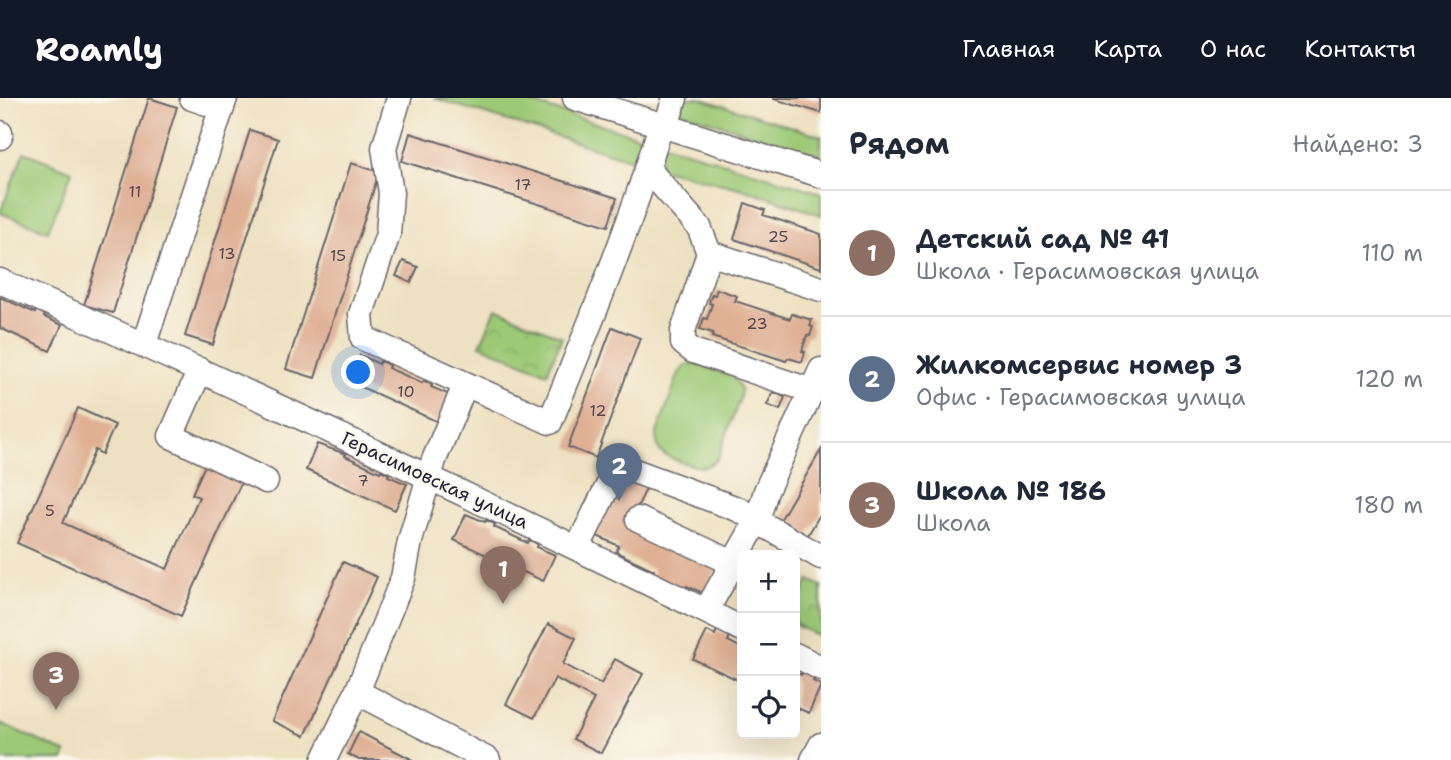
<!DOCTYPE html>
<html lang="ru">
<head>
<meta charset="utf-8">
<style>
	body { margin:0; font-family:"Shantell Sans",sans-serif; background:#f2f2f3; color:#1f2937 }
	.controls { position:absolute; right:21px; bottom:21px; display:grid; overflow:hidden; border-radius:10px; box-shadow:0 7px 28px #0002 }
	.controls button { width:63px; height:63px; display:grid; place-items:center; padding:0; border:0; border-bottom:2px solid #e0e1e3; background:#fff; color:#1f2937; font:35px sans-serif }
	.you { position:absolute; left:359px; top:275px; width:24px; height:24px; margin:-18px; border:5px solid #fff; border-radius:50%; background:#1a73e8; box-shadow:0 0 0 10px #1a73e833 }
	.badge { display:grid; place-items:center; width:46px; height:46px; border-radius:50%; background:#111827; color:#fff; font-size:23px; font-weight:700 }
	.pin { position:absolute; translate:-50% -58px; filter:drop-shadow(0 2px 4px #0008) }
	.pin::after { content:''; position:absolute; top:37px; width:24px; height:21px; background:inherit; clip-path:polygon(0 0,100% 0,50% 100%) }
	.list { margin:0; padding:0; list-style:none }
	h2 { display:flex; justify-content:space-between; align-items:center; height:91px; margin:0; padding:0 28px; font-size:30px }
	h2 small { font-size:23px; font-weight:400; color:#747a83 }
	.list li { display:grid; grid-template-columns:46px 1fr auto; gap:21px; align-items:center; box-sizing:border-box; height:126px; padding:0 28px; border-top:2px solid #e0e1e3 }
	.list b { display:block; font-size:26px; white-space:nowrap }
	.list p { margin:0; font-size:23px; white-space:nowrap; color:#747a83 }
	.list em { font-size:23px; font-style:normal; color:#747a83 }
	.icon { flex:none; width:38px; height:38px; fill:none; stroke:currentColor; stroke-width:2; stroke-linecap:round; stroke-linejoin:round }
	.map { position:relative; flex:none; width:821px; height:662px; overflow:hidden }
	header { display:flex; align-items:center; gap:42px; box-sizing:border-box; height:98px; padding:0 35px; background:#111827; color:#fff }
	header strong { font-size:33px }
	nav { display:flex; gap:38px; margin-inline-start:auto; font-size:24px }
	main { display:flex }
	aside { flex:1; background:#fff }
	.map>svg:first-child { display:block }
</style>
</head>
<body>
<header>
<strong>Roamly</strong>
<nav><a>Главная</a><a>Карта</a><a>О нас</a><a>Контакты</a></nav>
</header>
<main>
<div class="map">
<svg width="821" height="662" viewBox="0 0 821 662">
	<defs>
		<pattern id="park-crowns" width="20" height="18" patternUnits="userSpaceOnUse" patternTransform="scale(1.75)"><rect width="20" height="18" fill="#9dc976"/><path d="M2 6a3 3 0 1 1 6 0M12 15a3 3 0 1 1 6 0" fill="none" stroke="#87ac67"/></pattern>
	</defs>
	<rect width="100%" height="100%" fill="#fbf7ec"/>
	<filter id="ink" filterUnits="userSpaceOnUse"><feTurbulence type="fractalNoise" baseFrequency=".0143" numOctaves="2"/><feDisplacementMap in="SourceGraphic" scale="14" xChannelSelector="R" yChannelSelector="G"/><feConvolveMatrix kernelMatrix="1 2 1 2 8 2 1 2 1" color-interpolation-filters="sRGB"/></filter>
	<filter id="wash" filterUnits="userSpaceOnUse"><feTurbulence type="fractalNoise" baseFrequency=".00686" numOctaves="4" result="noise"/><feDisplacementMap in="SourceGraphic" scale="28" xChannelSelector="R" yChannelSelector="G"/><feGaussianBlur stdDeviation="1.57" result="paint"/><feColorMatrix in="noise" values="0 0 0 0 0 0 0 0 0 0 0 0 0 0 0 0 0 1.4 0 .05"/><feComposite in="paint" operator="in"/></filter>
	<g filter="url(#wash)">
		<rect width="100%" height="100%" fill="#eee1c1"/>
		<!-- grass -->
		<g fill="#9dc976" stroke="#607658" stroke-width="2">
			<polygon points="434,0 515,0 650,42 642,65"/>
			<polygon points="682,0 699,0 821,38 821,58 678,13"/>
			<polygon points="661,45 821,95 821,117 747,92 659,70"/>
			<polygon points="24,54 72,73 48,133 0,115"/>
			<path d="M693,265L732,278L741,291L740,300L717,362L705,369C695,369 667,361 660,353C656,348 657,341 657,335L679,275L685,268Z"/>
			<polygon points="0,625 66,655 63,662 0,662"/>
		</g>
		<!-- park -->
		<g fill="url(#park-crowns)" stroke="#607658" stroke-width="2">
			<polygon points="496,211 562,239 547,275 480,247"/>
			<polygon points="809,482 821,488 821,539 795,527 795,511"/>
		</g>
		<g id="blocks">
			<!-- building -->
			<g fill="#dfb094">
				<polygon points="149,0 177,9 113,215 84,207"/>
				<polygon points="821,0 821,15 774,1 774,0"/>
				<polygon points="250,32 278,41 213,247 185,238"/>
				<polygon points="410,35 617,100 608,128 402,63"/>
				<polygon points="351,65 379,74 315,280 286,271"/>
				<polygon points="745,105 765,112 763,117 821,136 821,170 734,141"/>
				<polygon points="403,163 418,169 411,185 396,178"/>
				<polygon points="717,191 737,198 735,203 790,221 792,216 812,222 810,228 813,229 810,238 807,237 802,253 805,254 802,264 788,260 786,263 712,239 713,235 700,231 704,220 707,221 712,206 709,205 712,196 715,197"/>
				<polygon points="0,199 35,215 36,212 45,216 44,219 62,227 50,253 0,230"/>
				<polygon points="612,229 640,240 596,360 568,349"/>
				<polygon points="360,257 379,266 380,263 389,267 388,270 422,285 424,283 432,287 431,289 450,297 438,324 348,283"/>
				<polygon points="773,294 785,299 780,312 767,307"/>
				<polygon points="78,310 115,327 102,356 95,352 63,425 167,471 199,399 192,396 205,367 242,383 181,518 17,445"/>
				<polygon points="317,346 346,356 345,358 380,374 381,372 389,376 388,378 407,386 395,412 306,372"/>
				<polygon points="821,352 821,419 819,418 807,439 779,424"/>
				<polygon points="623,378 647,389 629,426 718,468 705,496 687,488 685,493 651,478 654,472 616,454 619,448 595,437"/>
				<polygon points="466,416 485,424 486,422 495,426 494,429 528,445 529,442 534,444 538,446 537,449 555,457 543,483 454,442"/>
				<polygon points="343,464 377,479 305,638 272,623"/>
				<polygon points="548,526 576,540 563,566 601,586 615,561 643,576 601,655 573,641 594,601 555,580 534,620 506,606"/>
				<polygon points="717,532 730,538 728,543 742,550 742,584 693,561 707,533 715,537"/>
				<polygon points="803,573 815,579 813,583 821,587 809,615 795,609 795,574 801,577"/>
				<polygon points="359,634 384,647 413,662 359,662 348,656"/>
			</g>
		</g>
	</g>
	<g filter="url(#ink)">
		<use href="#blocks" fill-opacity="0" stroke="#69656a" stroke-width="2"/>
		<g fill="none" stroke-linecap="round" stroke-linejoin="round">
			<defs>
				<g id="minor">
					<polyline points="192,0 222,10"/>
					<path d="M399,0L384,50L391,95L388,136L361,216L363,240L550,324C590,226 630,128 661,27"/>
					<polyline points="575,0 821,77"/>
					<polyline points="666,28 675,0"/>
					<polyline points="0,35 0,39"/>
					<polyline points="648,71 699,129 709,155 821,191"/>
					<polyline points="709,155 683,233 683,245 693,253 812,293"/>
					<path d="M0,183C250,293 497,410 742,531"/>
					<polyline points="144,246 225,0"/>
					<polyline points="200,272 171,338 266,383"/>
					<polyline points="638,421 733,465"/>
					<polyline points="578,449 618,367 740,412 757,423 766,393 821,272"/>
					<polyline points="706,513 757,423 821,459"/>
					<polyline points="795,557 821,570"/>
					<polyline points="357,594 488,662"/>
					<polyline points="324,662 357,594 403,480 410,443 434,362 465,287"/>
					<polyline points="813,662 821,647"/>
				</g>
			</defs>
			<!-- minor casing -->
			<use href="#minor" stroke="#69656a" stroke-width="27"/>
			<!-- minor -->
			<use href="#minor" stroke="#fff" stroke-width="24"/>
		</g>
	</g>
	<g text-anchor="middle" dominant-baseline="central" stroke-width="5" stroke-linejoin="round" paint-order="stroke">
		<!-- number labels -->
		<g font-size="16" fill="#514651">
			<text x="523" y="86">17</text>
			<text x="135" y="93">11</text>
			<text x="778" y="138">25</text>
			<text x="227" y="155">13</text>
			<text x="338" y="157">15</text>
			<text x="757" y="225">23</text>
			<text x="406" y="293">10</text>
			<text x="598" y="312">12</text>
			<text x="363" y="382">7</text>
			<text x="50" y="412">5</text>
		</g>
		<!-- street labels -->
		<g font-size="19" fill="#22223b" stroke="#fbf7ec">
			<text transform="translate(435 382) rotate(25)">Герасимовская улица</text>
		</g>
	</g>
</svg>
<div class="controls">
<button>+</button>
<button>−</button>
<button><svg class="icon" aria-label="locate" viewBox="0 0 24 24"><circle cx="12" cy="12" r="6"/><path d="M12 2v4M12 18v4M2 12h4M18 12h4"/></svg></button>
</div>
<div class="you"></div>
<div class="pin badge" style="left:503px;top:506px;background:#8d6e63">1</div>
<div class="pin badge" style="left:619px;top:403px;background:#5c6f8a">2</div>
<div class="pin badge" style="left:56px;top:612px;background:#8d6e63">3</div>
</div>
<aside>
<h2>Рядом<small>Найдено: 3</small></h2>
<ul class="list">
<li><span class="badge" style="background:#8d6e63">1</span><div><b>Детский сад № 41</b><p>Школа · Герасимовская улица</p></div><em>110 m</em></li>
<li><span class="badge" style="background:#5c6f8a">2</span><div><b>Жилкомсервис номер 3</b><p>Офис · Герасимовская улица</p></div><em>120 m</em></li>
<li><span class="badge" style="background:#8d6e63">3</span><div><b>Школа № 186</b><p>Школа</p></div><em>180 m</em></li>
</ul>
</aside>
</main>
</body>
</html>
